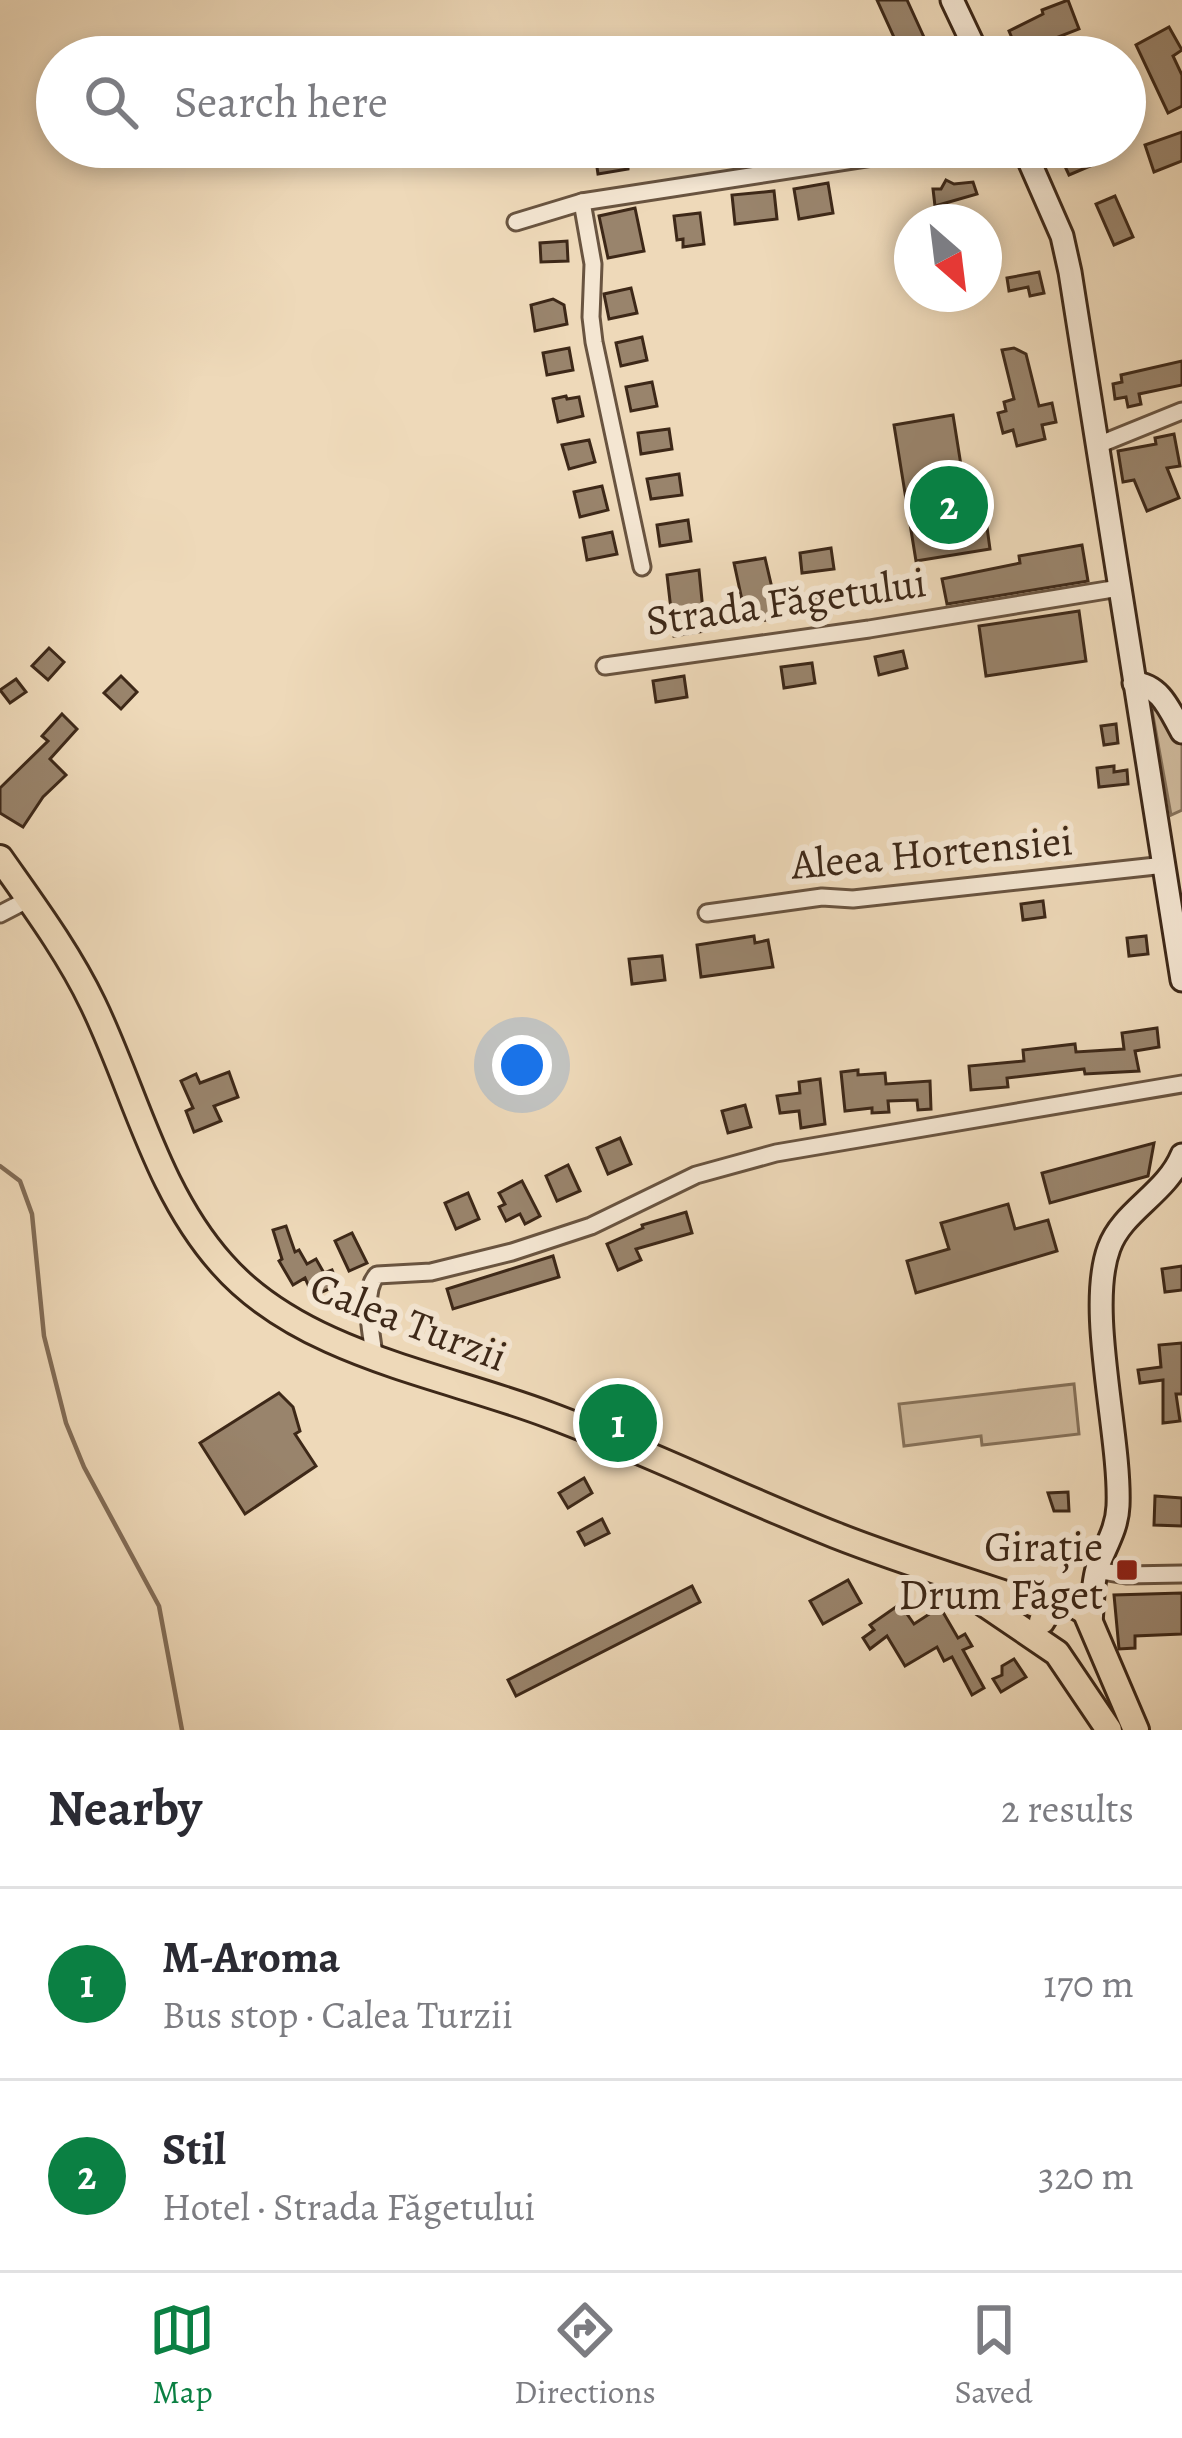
<!DOCTYPE html>
<html lang="en">
<head>
<meta charset="utf-8">
<style>
	body { margin:0; font-family:Alegreya,serif; background:#f7f7f7; color:#2b2b33 }
	.compass { position:absolute; left:894px; top:204px; width:108px; height:108px; border-radius:50%; background:#fff; box-shadow:0 6px 18px #0003; rotate:152deg }
	.you { position:absolute; left:522px; top:1065px; width:42px; height:42px; margin:-30px; border:9px solid #fff; border-radius:50%; background:#1a73e8; box-shadow:0 0 0 18px #1a73e833 }
	.badge { display:grid; place-items:center; width:78px; height:78px; border-radius:50%; background:#0b8043; color:#fff; font-size:39px; font-weight:700 }
	.pin { position:absolute; translate:-50% -50%; border:6px solid #fff; box-shadow:0 3px 12px #0006 }
	.list { margin:0; padding:0; list-style:none }
	h2 { display:flex; justify-content:space-between; align-items:center; height:156px; margin:0; padding:0 48px; font-size:51px }
	h2 small { font-size:39px; font-weight:400; color:#7c7c81 }
	.list li { display:grid; grid-template-columns:78px 1fr auto; gap:36px; align-items:center; box-sizing:border-box; height:192px; padding:0 48px; border-top:3px solid #e1e1e2 }
	.list b { display:block; font-size:45px; white-space:nowrap }
	.list p { margin:0; font-size:39px; white-space:nowrap; color:#7c7c81 }
	.list em { font-size:39px; font-style:normal; color:#7c7c81 }
	.icon { flex:none; width:66px; height:66px; fill:none; stroke:currentColor; stroke-width:2; stroke-linecap:round; stroke-linejoin:round }
	.map { position:relative; flex:none; width:1182px; height:1730px; overflow:hidden }
	.search { position:absolute; background:#fff; box-shadow:0 6px 18px #0003; left:36px; right:36px; top:36px; height:132px; display:flex; align-items:center; gap:30px; box-sizing:border-box; padding:0 42px; border-radius:66px; color:#7c7c81; font-size:45px }
	.sheet { height:540px; background:#fff }
	nav { display:flex; justify-content:space-around; align-items:center; box-sizing:border-box; height:168px; border-top:3px solid #e1e1e2; background:#fff; font-size:33px; color:#7c7c81 }
	nav a { display:grid; justify-items:center; gap:6px }
	nav .on { color:#0b8043 }
	.map>svg:first-child { display:block }
</style>
</head>
<body>
<div class="map">
<svg width="1182" height="1730" viewBox="0 0 1182 1730">
	<rect width="100%" height="100%" fill="#eed9b9"/>
	<filter id="stains"><feTurbulence type="fractalNoise" baseFrequency=".00167" numOctaves="4"/><feColorMatrix values="0 0 0 0 .2 0 0 0 0 .09 0 0 0 0 .02 0 0 0 .5 -.17"/></filter>
	<radialGradient id="worn" r=".72"><stop offset=".6" stop-color="#630" stop-opacity="0"/><stop offset="1" stop-color="#630" stop-opacity=".3"/></radialGradient>
	<!-- green -->
	<g fill="#d0bb9e" stroke="#86725b" stroke-width="3">
		<polygon points="1163,709 1182,739 1182,810 1171,815 1152,710"/>
		<polygon points="1074,1384 1079,1434 982,1445 981,1436 904,1446 899,1404"/>
	</g>
	<g fill="none" stroke-linecap="round" stroke-linejoin="round">
		<!-- stream -->
		<polyline stroke="#836e58" stroke-width="4.5" points="0,1166 20,1181 32,1214 44,1336 66,1423 84,1467 159,1606 182,1730"/>
	</g>
	<!-- building -->
	<g fill="#99846c" stroke="#3d2818" stroke-width="3">
		<polygon points="877,0 907,0 933,57 903,57"/>
		<polygon points="1068,0 1079,29 1040,44 1042,49 1020,57 1009,31 1043,14 1042,10"/>
		<polygon points="1169,27 1182,50 1173,56 1182,75 1182,106 1168,113 1136,45"/>
		<polygon points="1182,132 1182,161 1154,172 1145,145"/>
		<polygon points="594,147 685,147 686,152 628,165 628,169 598,174"/>
		<polygon points="1056,147 1087,147 1095,164 1069,175"/>
		<polygon points="946,180 954,184 973,182 977,194 935,206 933,189 941,189"/>
		<polygon points="828,183 833,213 799,219 794,189"/>
		<polygon points="774,191 777,219 735,224 732,195"/>
		<polygon points="1115,196 1133,237 1114,245 1096,204"/>
		<polygon points="635,208 644,251 608,258 599,216"/>
		<polygon points="700,213 704,244 683,247 683,239 677,240 674,216"/>
		<polygon points="567,241 568,261 541,262 540,243"/>
		<polygon points="1039,272 1044,293 1030,296 1028,287 1009,291 1007,278"/>
		<polygon points="631,288 637,313 609,319 604,294"/>
		<polygon points="553,299 564,305 567,324 535,331 531,305"/>
		<polygon points="642,337 647,360 621,366 616,343"/>
		<polygon points="569,348 573,370 547,375 543,353"/>
		<polygon points="1014,348 1026,354 1039,406 1052,403 1056,422 1042,425 1045,439 1017,446 1013,430 1003,433 998,413 1006,411 1004,402 1014,399 1002,350"/>
		<polygon points="1182,361 1182,385 1139,394 1141,404 1128,407 1126,397 1115,399 1113,384 1122,382 1121,375"/>
		<polygon points="652,382 657,406 631,411 626,387"/>
		<polygon points="566,396 567,399 579,397 583,416 558,422 553,399"/>
		<polygon points="953,415 970,522 986,520 990,549 916,561 894,425"/>
		<polygon points="669,429 672,449 641,454 638,433"/>
		<polygon points="1174,434 1180,466 1167,468 1179,498 1147,511 1134,480 1123,482 1118,451 1156,444 1155,438"/>
		<polygon points="589,440 595,462 569,469 562,445"/>
		<polygon points="679,474 682,495 651,499 647,479"/>
		<polygon points="602,486 608,510 580,517 574,492"/>
		<polygon points="688,520 691,541 660,546 657,525"/>
		<polygon points="612,532 617,554 587,560 583,538"/>
		<polygon points="1082,545 1088,581 947,604 942,579 1020,563 1019,556"/>
		<polygon points="831,548 834,569 802,573 800,553"/>
		<polygon points="765,558 779,618 747,623 734,563"/>
		<polygon points="699,570 705,631 674,636 667,575"/>
		<polygon points="840,590 843,611 812,616 809,595"/>
		<polygon points="1079,611 1086,661 986,676 979,626"/>
		<polygon points="49,648 64,662 48,680 32,666"/>
		<polygon points="903,651 907,668 879,675 875,657"/>
		<polygon points="812,663 815,683 784,688 781,667"/>
		<polygon points="121,676 137,692 121,709 104,693"/>
		<polygon points="684,676 687,697 656,702 653,681"/>
		<polygon points="16,679 26,692 10,703 0,690"/>
		<polygon points="62,714 77,729 50,759 66,775 43,797 23,827 0,813 0,788 48,741 42,736"/>
		<polygon points="1116,724 1118,743 1104,745 1101,726"/>
		<polygon points="1114,766 1114,772 1127,770 1128,784 1099,787 1097,768"/>
		<polygon points="1043,901 1045,917 1023,920 1021,904"/>
		<polygon points="754,936 755,943 768,940 773,967 701,977 697,945"/>
		<polygon points="1146,936 1148,954 1129,956 1127,938"/>
		<polygon points="662,956 665,980 632,984 629,959"/>
		<polygon points="1157,1028 1159,1047 1135,1051 1139,1071 1085,1074 1084,1069 1007,1078 1008,1087 971,1090 969,1066 1024,1061 1023,1050 1075,1044 1076,1052 1124,1049 1122,1033"/>
		<polygon points="858,1070 858,1075 885,1073 886,1084 930,1081 931,1109 918,1110 917,1100 888,1101 889,1112 872,1113 872,1108 845,1111 841,1072"/>
		<polygon points="229,1072 238,1097 214,1106 221,1121 194,1132 186,1111 193,1108 181,1081 196,1074 200,1083"/>
		<polygon points="820,1079 825,1124 801,1128 799,1111 780,1113 777,1096 800,1093 799,1082"/>
		<polygon points="745,1105 751,1127 728,1133 722,1111"/>
		<polygon points="620,1138 631,1164 608,1174 597,1148"/>
		<polygon points="1154,1143 1148,1176 1050,1203 1042,1173"/>
		<polygon points="568,1165 580,1191 557,1201 546,1176"/>
		<polygon points="522,1181 540,1216 525,1224 520,1214 506,1221 499,1207 505,1204 499,1193"/>
		<polygon points="468,1193 479,1219 456,1229 445,1203"/>
		<polygon points="1008,1204 1015,1229 1048,1220 1057,1251 916,1293 907,1261 949,1249 941,1223"/>
		<polygon points="686,1212 692,1233 636,1249 641,1260 618,1270 607,1244 643,1228 642,1225"/>
		<polygon points="286,1226 295,1252 299,1250 307,1264 316,1259 324,1273 332,1270 338,1285 313,1296 305,1278 293,1285 279,1261 282,1259 273,1230"/>
		<polygon points="352,1233 367,1263 349,1271 335,1241"/>
		<polygon points="553,1256 559,1277 453,1309 447,1289"/>
		<polygon points="1182,1266 1182,1290 1165,1292 1162,1269"/>
		<polygon points="1182,1343 1182,1394 1176,1394 1180,1421 1163,1423 1163,1380 1140,1383 1138,1370 1161,1367 1159,1345"/>
		<polygon points="279,1393 293,1407 300,1431 295,1434 316,1466 245,1514 200,1443"/>
		<polygon points="584,1478 592,1493 568,1508 559,1493"/>
		<polygon points="1068,1492 1069,1511 1054,1511 1048,1493"/>
		<polygon points="1155,1496 1182,1498 1182,1526 1154,1525"/>
		<polygon points="602,1519 609,1533 585,1545 578,1532"/>
		<polygon points="848,1580 861,1603 823,1624 810,1601"/>
		<polygon points="692,1586 700,1602 516,1696 508,1680"/>
		<polygon points="1182,1593 1182,1634 1135,1636 1135,1648 1119,1649 1114,1595"/>
		<polygon points="900,1604 914,1624 940,1607 958,1638 965,1634 972,1646 963,1650 984,1688 972,1695 952,1657 944,1661 937,1647 905,1666 887,1636 870,1649 863,1638 874,1630 870,1625"/>
		<polygon points="1014,1659 1026,1677 1001,1692 993,1679 1002,1675 1002,1666"/>
	</g>
	<g fill="none" stroke-linecap="round" stroke-linejoin="round">
		<defs>
			<g id="street">
				<polyline points="582,202 593,264 591,317 594,342 642,567"/>
				<polyline points="516,222 582,202 937,147"/>
				<polyline points="1098,445 1182,411"/>
				<polyline points="605,666 869,629 1119,588"/>
				<polyline points="707,913 822,897 853,899 1165,865"/>
				<polyline points="0,914 29,899"/>
				<path d="M374,1356C372,1333 361,1292 377,1275L431,1272L512,1252L591,1226L696,1175L776,1153L1182,1084"/>
				<polyline points="1096,1570 1126,1575 1182,1574"/>
			</g>
			<g id="secondary">
				<polyline points="952,0 979,57"/>
				<polyline points="1023,147 1062,236 1070,272 1182,980"/>
				<path d="M1134,683C1161,685 1170,711 1182,732"/>
				<path d="M1091,1621C1093,1604 1092,1582 1098,1566C1106,1545 1117,1529 1118,1506C1121,1436 1086,1310 1109,1248C1122,1211 1166,1194 1182,1155"/>
			</g>
			<g id="primary">
				<path d="M0,858C33,905 68,952 93,1004C135,1091 156,1190 222,1264C301,1354 441,1374 549,1415C646,1451 739,1497 835,1535C906,1563 978,1584 1050,1609"/>
				<polyline points="957,1585 1057,1653 1109,1730"/>
				<path d="M1042,1621C1052,1602 1071,1599 1086,1613L1136,1730"/>
			</g>
		</defs>
		<!-- street casing -->
		<use href="#street" stroke="#695440" stroke-width="21"/>
		<!-- secondary casing -->
		<use href="#secondary" stroke="#3d2818" stroke-width="27"/>
		<!-- primary casing -->
		<use href="#primary" stroke="#3d2818" stroke-width="30"/>
		<!-- street -->
		<use href="#street" stroke="#f4e6d2" stroke-width="15"/>
		<!-- secondary -->
		<use href="#secondary" stroke="#f4e6d2" stroke-width="21"/>
		<!-- primary -->
		<use href="#primary" stroke="#eed9b9" stroke-width="24"/>
	</g>
	<!-- markers -->
	<rect fill="#8f2418" stroke="#f4e6d2" stroke-width="4.5" x="1115" y="1558" width="24" height="24" rx="6"/>
	<g text-anchor="middle" dominant-baseline="central" stroke-width="12" stroke-linejoin="round" paint-order="stroke">
		<!-- street labels -->
		<g font-size="42" fill="#3d2818" stroke="#f4e6d2">
			<text transform="translate(786 601) rotate(-8)">Strada Făgetului</text>
			<text transform="translate(932 852) rotate(-5)">Aleea Hortensiei</text>
			<text transform="translate(409 1321) rotate(21)">Calea Turzii</text>
		</g>
		<!-- poi labels -->
		<g font-size="42" fill="#3d2818" stroke="#f4e6d2" text-anchor="end">
			<text x="1103" y="1546">Girație<tspan x="1103" dy="48">Drum Făget</tspan></text>
		</g>
	</g>
	<rect width="100%" height="100%" filter="url(#stains)"/>
	<rect width="100%" height="100%" fill="url(#worn)"/>
</svg>
<svg class="compass" viewBox="-18 -18 36 36"><path d="M0-13l5 13h-10z" fill="#e53935"/><path d="M0 13l5-13h-10z" fill="#7c7c81"/></svg>
<div class="you"></div>
<div class="pin badge" style="left:618px;top:1423px">1</div>
<div class="pin badge" style="left:949px;top:505px">2</div>
<div class="search"><svg class="icon" aria-label="search" viewBox="0 0 24 24"><circle cx="10" cy="10" r="6"/><path d="M15 15l6 6"/></svg>Search here</div>
</div>
<section class="sheet">
<h2>Nearby<small>2 results</small></h2>
<ul class="list">
<li><span class="badge">1</span><div><b>M-Aroma</b><p>Bus stop · Calea Turzii</p></div><em>170 m</em></li>
<li><span class="badge">2</span><div><b>Stil</b><p>Hotel · Strada Făgetului</p></div><em>320 m</em></li>
</ul>
</section>
<nav>
<a class="on"><svg class="icon" aria-label="map" viewBox="0 0 24 24"><path d="M3 6l6-2 6 2 6-2v14l-6 2-6-2-6 2zM9 4v14M15 6v14"/></svg>Map</a>
<a><svg class="icon" aria-label="directions" viewBox="0 0 24 24"><path d="M12 3l9 9-9 9-9-9zM9 14v-3h6M13 9l2 2-2 2"/></svg>Directions</a>
<a><svg class="icon" aria-label="saved" viewBox="0 0 24 24"><path d="M7 4h10v16l-5-4-5 4z"/></svg>Saved</a>
</nav>
</body>
</html>
